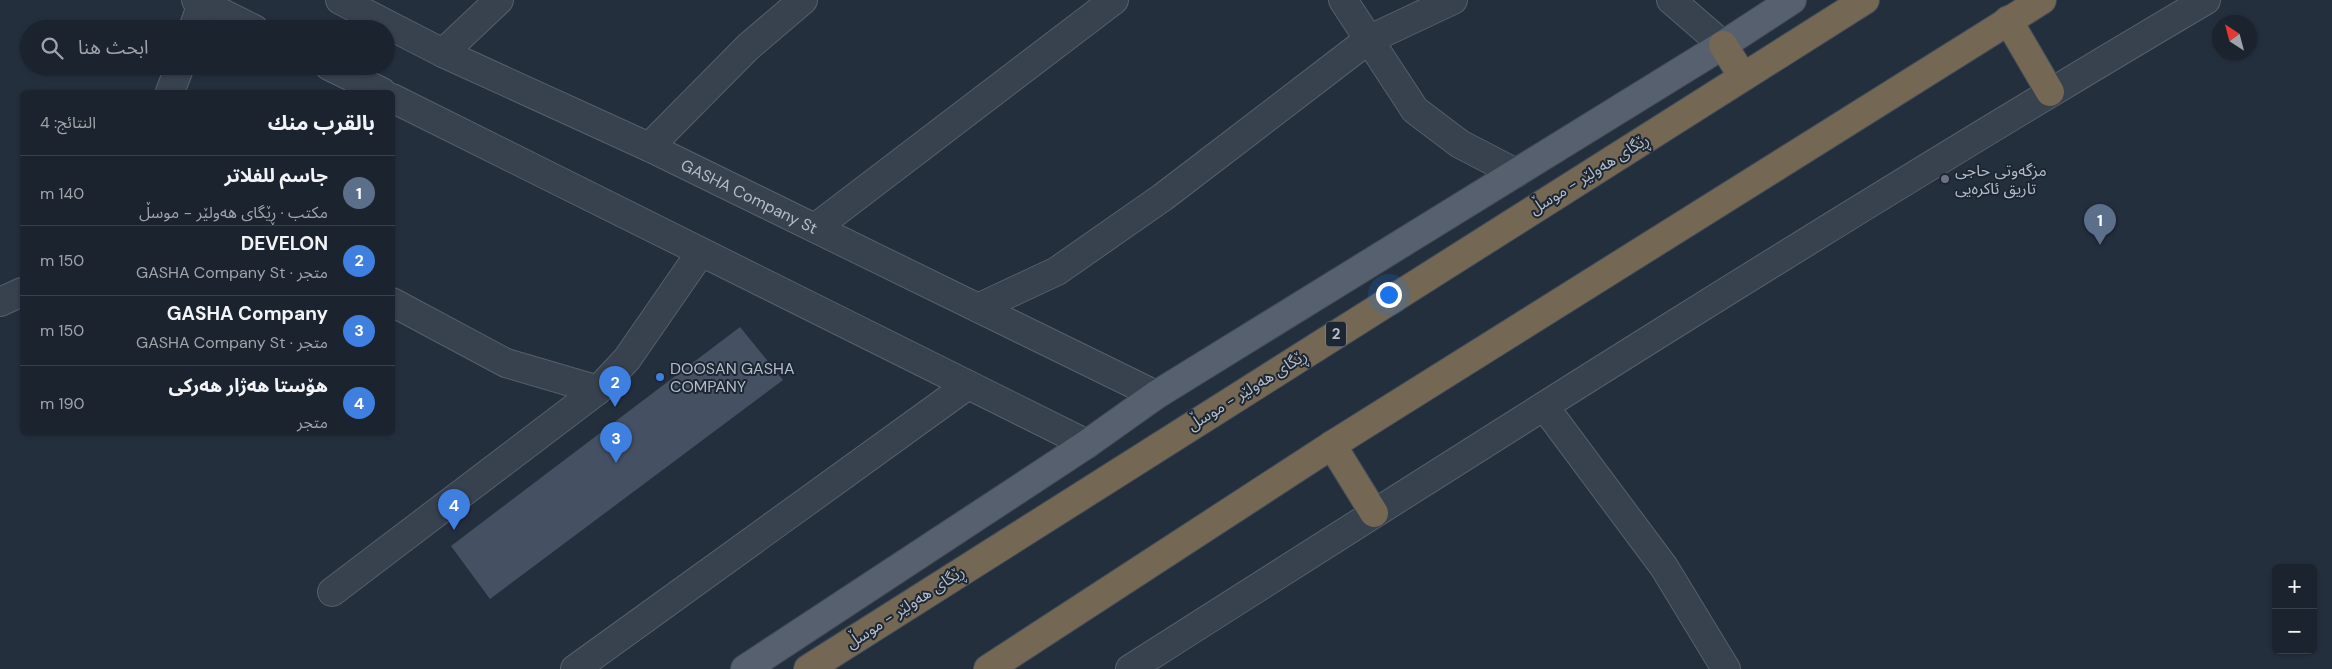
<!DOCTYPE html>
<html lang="ar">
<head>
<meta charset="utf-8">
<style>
	body { margin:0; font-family:"DM Sans","Noto Sans Arabic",sans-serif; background:#242b36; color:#f1f3f6; direction:rtl }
	.controls { position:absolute; right:15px; bottom:15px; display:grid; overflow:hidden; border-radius:8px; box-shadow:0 1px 4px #0004 }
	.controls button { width:45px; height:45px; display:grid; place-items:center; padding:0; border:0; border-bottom:1px solid #39404a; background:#1b232e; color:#f1f3f6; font:25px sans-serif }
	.compass { position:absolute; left:2212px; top:15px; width:45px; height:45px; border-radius:50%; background:#1b232e; box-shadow:0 1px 4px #0004; rotate:324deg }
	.you { position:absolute; left:1388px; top:294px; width:18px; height:18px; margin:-12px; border:4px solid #fff; border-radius:50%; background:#1a73e8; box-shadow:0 0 0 8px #1a73e833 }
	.badge { display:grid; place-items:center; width:32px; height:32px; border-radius:50%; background:#8ab4f8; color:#fff; font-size:16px; font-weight:700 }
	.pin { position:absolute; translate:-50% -41px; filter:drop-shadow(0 1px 2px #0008) }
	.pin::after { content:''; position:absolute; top:26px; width:18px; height:15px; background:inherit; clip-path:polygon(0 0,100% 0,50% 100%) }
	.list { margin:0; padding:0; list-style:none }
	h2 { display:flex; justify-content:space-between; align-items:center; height:65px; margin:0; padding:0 20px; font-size:21px }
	h2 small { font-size:16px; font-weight:400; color:#a0a4aa }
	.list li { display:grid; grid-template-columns:32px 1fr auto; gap:15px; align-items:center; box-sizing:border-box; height:70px; padding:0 20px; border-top:1px solid #39404a }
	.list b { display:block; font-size:19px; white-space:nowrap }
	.list p { margin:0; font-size:16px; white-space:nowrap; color:#a0a4aa }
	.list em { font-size:16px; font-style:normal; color:#a0a4aa }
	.icon { flex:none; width:28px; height:28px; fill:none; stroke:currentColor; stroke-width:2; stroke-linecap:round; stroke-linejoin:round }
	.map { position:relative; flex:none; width:2332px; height:669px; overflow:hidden; direction:ltr }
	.search { position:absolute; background:#1b232e; box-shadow:0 1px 4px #0004; left:20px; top:20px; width:375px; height:55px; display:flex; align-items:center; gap:12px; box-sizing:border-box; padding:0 18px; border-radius:28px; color:#a0a4aa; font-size:19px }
	.panel { position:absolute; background:#1b232e; box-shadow:0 1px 4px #0004; left:20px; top:90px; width:375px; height:345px; border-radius:8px; direction:rtl }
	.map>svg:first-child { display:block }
</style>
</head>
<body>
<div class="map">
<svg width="2332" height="669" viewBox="0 0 2332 669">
	<rect width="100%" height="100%" fill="#242f3e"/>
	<!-- building -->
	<polygon fill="#455162" points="740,327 783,380 490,599 451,546"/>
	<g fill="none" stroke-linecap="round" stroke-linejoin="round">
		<defs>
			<g id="minor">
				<polyline points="196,0 254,29"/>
				<path id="s1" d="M340,0L443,53L649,147L1156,395"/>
				<polyline points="1343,0 1415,110 1460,144 1516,173"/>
				<polyline points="1671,0 1723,45"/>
				<polyline points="193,29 202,3"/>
				<polyline points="443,53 499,0"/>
				<polyline points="329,66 382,92"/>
				<polyline points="170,92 180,66"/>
				<polyline points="392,98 1087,444"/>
				<polyline points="649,147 748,47 803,0"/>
				<polyline points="815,228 1114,0"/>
				<polyline points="0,302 22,292"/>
				<polyline points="392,302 506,363 598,390 627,359 701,252"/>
				<polyline points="978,308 1057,271 1163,197 1368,40 1453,0"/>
				<polyline points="1544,406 1664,567 1726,669"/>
				<polyline points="332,592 598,390"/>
				<polyline points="575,669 968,385"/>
				<path d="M1130,669C1486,442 1842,215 2206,0"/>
			</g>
			<polyline id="major" points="745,669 1087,444 1156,395 1723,45 1792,0"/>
			<g id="highway">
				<polyline points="2008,20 2050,92"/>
				<polyline points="1723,45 1743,77"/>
				<polyline points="1332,445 1374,513"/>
				<polyline points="808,669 1865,0"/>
				<polyline points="988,669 1332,445 2042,0"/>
			</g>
		</defs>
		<!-- minor casing -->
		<use href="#minor" stroke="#565f6c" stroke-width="30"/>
		<!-- major casing -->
		<use href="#major" stroke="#414a57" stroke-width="30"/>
		<!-- highway casing -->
		<use href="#highway" stroke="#434c59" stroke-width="30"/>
		<!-- minor -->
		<use href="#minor" stroke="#38414e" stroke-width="28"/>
		<!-- major -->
		<use href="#major" stroke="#56606e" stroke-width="28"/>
		<!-- highway -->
		<use href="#highway" stroke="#746855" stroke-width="28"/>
	</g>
	<!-- markers -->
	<circle fill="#6b7280" stroke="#1d2633" stroke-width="2" cx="1945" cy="179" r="5"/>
	<circle fill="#3f7fe0" stroke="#1d2633" stroke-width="2" cx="660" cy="377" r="5"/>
	<g text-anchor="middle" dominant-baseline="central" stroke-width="4" stroke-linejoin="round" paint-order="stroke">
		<!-- shield labels -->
		<rect fill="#1d2633" stroke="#878f9c" stroke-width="1" x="1326" y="321.5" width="20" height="25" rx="4"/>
		<g font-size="15" font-weight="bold" fill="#b4bcc9">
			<text x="1336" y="334">2</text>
		</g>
		<!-- poi labels -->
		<g font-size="16" fill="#b4bcc9" stroke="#1d2633" text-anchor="start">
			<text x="1955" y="170">مزگەوتی حاجی<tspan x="1955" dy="18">تاریق ئاکرەیی</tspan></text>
			<text x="670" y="368">DOOSAN GASHA<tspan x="670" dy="18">COMPANY</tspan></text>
		</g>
		<!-- street labels -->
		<g font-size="16" fill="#b4bcc9" stroke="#1d2633">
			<text transform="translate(1589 174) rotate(-32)">ڕێگای هەولێر - موسڵ</text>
			<text stroke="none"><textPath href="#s1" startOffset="454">GASHA Company St</textPath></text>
			<text transform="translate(1247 390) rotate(-32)">ڕێگای هەولێر - موسڵ</text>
			<text transform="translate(905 607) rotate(-33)">ڕێگای هەولێر - موسڵ</text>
		</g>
	</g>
</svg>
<div class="controls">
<button>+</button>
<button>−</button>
</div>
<svg class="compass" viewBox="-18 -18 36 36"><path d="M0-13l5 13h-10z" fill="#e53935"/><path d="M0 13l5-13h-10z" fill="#a0a4aa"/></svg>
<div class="you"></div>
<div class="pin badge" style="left:2100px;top:245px;background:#5c6f8a">1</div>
<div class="pin badge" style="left:615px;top:407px;background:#3f7fe0">2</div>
<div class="pin badge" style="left:616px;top:463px;background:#3f7fe0">3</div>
<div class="pin badge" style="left:454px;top:530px;background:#3f7fe0">4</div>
<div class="search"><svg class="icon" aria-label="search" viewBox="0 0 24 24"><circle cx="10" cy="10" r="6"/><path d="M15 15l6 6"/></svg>ابحث هنا</div>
<section class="panel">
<h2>بالقرب منك<small>النتائج: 4</small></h2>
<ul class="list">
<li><span class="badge" style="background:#5c6f8a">1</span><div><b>جاسم للفلاتر</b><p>مكتب · ڕێگای هەولێر - موسڵ</p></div><em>140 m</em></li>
<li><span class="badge" style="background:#3f7fe0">2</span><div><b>DEVELON</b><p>متجر · GASHA Company St</p></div><em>150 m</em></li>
<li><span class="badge" style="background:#3f7fe0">3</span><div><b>GASHA Company</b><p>متجر · GASHA Company St</p></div><em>150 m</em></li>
<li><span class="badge" style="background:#3f7fe0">4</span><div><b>هۆستا هەژار هەرکی</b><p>متجر</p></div><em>190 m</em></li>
</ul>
</section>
</div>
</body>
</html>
